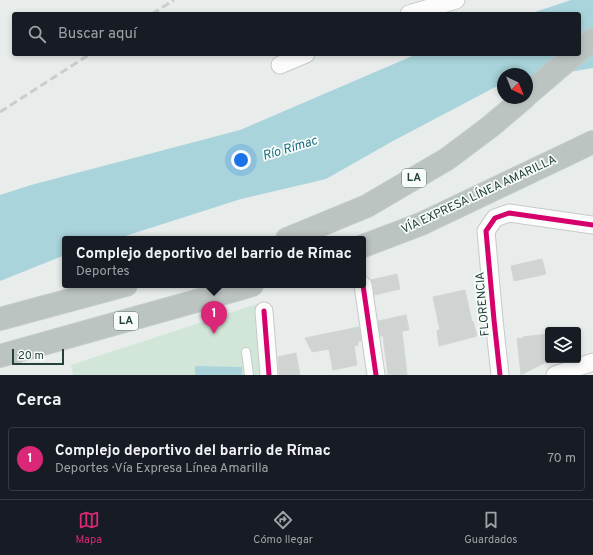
<!DOCTYPE html>
<html lang="es">
<head>
<meta charset="utf-8">
<style>
	body { margin:0; font-family:Overpass,sans-serif; background:#20242c; color:#f1f3f6 }
	.controls { position:absolute; right:12px; bottom:12px; display:grid; overflow:hidden; border-radius:4px; box-shadow:0 2px 6px #0003 }
	.controls button { width:36px; height:36px; display:grid; place-items:center; padding:0; border:0; border-bottom:1px solid #363941; background:#171b24; color:#f1f3f6; font:20px sans-serif }
	.compass { position:absolute; left:497px; top:68px; width:36px; height:36px; border-radius:50%; background:#171b24; box-shadow:0 2px 6px #0003; rotate:137deg }
	.scale { position:absolute; left:12px; bottom:10px; width:52px; box-sizing:border-box; padding-left:4px; border:2px solid #24423a; border-top:0; font-size:11px; line-height:14px; white-space:nowrap; color:#24423a; -webkit-text-stroke:3px #f7fbf9; paint-order:stroke }
	.you { position:absolute; left:241px; top:160px; width:14px; height:14px; margin:-10px; border:3px solid #fff; border-radius:50%; background:#1a73e8; box-shadow:0 0 0 6px #1a73e833 }
	.badge { display:grid; place-items:center; width:26px; height:26px; border-radius:50%; background:#db2777; color:#fff; font-size:13px; font-weight:700 }
	.pin { position:absolute; translate:-50% -33px; filter:drop-shadow(0 1px 2px #0008) }
	.pin::after { content:''; position:absolute; top:21px; width:14px; height:12px; background:inherit; clip-path:polygon(0 0,100% 0,50% 100%) }
	.popup { position:absolute; left:62px; top:236px; width:304px; height:52px; box-sizing:border-box; display:grid; place-content:center; border-radius:4px; background:#171b24; filter:drop-shadow(0 1px 3px #0005); font-size:13px; white-space:nowrap; color:#9ea1a6 }
	.popup b { font-size:15px; color:#f1f3f6 }
	.popup::after { content:''; position:absolute; left:50%; top:100%; margin-left:-8px; border:8px solid transparent; border-top-color:#171b24 }
	.list { margin:0; padding:0; list-style:none }
	h2 { display:flex; justify-content:space-between; align-items:center; height:52px; margin:0; padding:0 16px; font-size:17px }
	h2 small { font-size:13px; font-weight:400; color:#9ea1a6 }
	.list li { display:grid; grid-template-columns:26px 1fr auto; gap:12px; align-items:center; box-sizing:border-box; height:64px; margin:0 8px 8px; padding:0 8px; border:1px solid #363941; border-radius:4px }
	.list b { display:block; font-size:15px; white-space:nowrap }
	.list p { margin:0; font-size:13px; white-space:nowrap; color:#9ea1a6 }
	.list em { font-size:13px; font-style:normal; color:#9ea1a6 }
	.icon { flex:none; width:22px; height:22px; fill:none; stroke:currentColor; stroke-width:2; stroke-linecap:round; stroke-linejoin:round }
	.map { position:relative; flex:none; width:593px; height:375px; overflow:hidden }
	.search { position:absolute; background:#171b24; box-shadow:0 2px 6px #0003; left:12px; right:12px; top:12px; height:44px; display:flex; align-items:center; gap:10px; box-sizing:border-box; padding:0 14px; border-radius:4px; color:#9ea1a6; font-size:15px }
	.sheet { height:124px; background:#171b24 }
	nav { display:flex; justify-content:space-around; align-items:center; box-sizing:border-box; height:56px; border-top:1px solid #363941; background:#171b24; font-size:11px; color:#9ea1a6 }
	nav a { display:grid; justify-items:center; gap:2px }
	nav .on { color:#db2777 }
	.map>svg:first-child { display:block }
</style>
</head>
<body>
<div class="map">
<svg width="593" height="375" viewBox="0 0 593 375">
	<rect width="100%" height="100%" fill="#e8edeb"/>
	<!-- green -->
	<polygon fill="#d1e6d8" points="260,303 265,375 73,375 71,365"/>
	<!-- water -->
	<g fill="#a9d4db">
		<polygon points="571,0 593,0 593,68 527,79 527,74 503,74 503,83 393,141 326,179 241,199 116,239 65,239 65,255 0,281 0,195 31,185 240,130 417,54 579,54 579,14 529,14"/>
		<polygon points="195,366 242,367 242,375 195,375"/>
	</g>
	<!-- building -->
	<g fill="#cfd4d2" stroke="#d1d6d4">
		<polygon points="542,259 546,274 514,281 511,266"/>
		<polygon points="397,274 400,289 374,295 373,284 371,280"/>
		<polygon points="465,290 472,322 473,321 477,336 439,346 437,330 440,330 433,297"/>
		<polygon points="406,315 409,330 402,331 407,375 388,375 383,336 380,336 378,321"/>
		<polygon points="359,327 361,341 358,341 358,345 354,346 357,365 333,370 329,349 312,352 305,338"/>
		<polygon points="547,334 548,345 548,361 521,375 517,339 523,338 523,337"/>
		<polygon points="296,353 300,375 279,375 278,357"/>
	</g>
	<g fill="none" stroke-linecap="round" stroke-linejoin="round">
		<defs>
			<polyline id="lane" points="246,352 249,375"/>
			<g id="street">
				<polyline points="409,14 456,0"/>
				<polyline points="280,65 306,54"/>
				<polyline points="363,285 376,375"/>
				<polyline points="264,311 269,375"/>
				<polyline points="500,375 494,320 486,231 495,218 509,213 593,225"/>
				<polyline points="555,375 593,362"/>
			</g>
			<g id="highway">
				<polyline points="579,51 593,39"/>
				<polyline points="527,95 575,54"/>
				<polyline points="287,239 367,206 447,159 491,126 524,98"/>
				<polyline points="363,246 421,224 593,142"/>
				<polyline points="0,319 126,285"/>
				<polyline points="0,356 239,289 252,285"/>
			</g>
		</defs>
		<!-- lane casing -->
		<use href="#lane" stroke="#c5cac8" stroke-width="10"/>
		<!-- street casing -->
		<use href="#street" stroke="#c5cac8" stroke-width="19"/>
		<!-- highway casing -->
		<use href="#highway" stroke="#c3ccc9" stroke-width="24"/>
		<!-- lane -->
		<use href="#lane" stroke="#fcfcfc" stroke-width="8"/>
		<!-- street -->
		<use href="#street" stroke="#fcfcfc" stroke-width="17"/>
		<!-- highway -->
		<use href="#highway" stroke="#bcc4c2" stroke-width="22"/>
		<!-- rail -->
		<g stroke="#c9cdcc" stroke-width="3" stroke-dasharray="8 4" stroke-linecap="butt">
			<polyline points="152,14 174,0"/>
			<polyline points="0,112 90,54"/>
		</g>
		<defs>
			<g id="cycleway">
				<polyline points="363,285 376,375"/>
				<polyline points="264,311 269,375"/>
				<polyline points="500,375 494,320 486,231 495,218 509,213 593,225"/>
			</g>
		</defs>
		<!-- cycleway casing -->
		<use href="#cycleway" stroke="#f7fbf9" stroke-width="8"/>
		<!-- cycleway -->
		<use href="#cycleway" stroke="#d6006c" stroke-width="5"/>
	</g>
	<g text-anchor="middle" dominant-baseline="central" stroke-width="3.5" stroke-linejoin="round" paint-order="stroke">
		<!-- shield labels -->
		<g fill="#f7fbf9" stroke="#637a73" stroke-width="1">
			<rect x="402" y="169" width="24" height="18" rx="3"/>
			<rect x="114" y="312" width="24" height="18" rx="3"/>
		</g>
		<g font-size="11" font-weight="bold" fill="#24423a">
			<text x="414" y="178">LA</text>
			<text x="126" y="321">LA</text>
		</g>
		<!-- street labels -->
		<g font-size="12" fill="#24423a" stroke="#f7fbf9">
			<text transform="translate(479 195) rotate(-25)">VÍA EXPRESA LÍNEA AMARILLA</text>
			<text transform="translate(483 304) rotate(-95)">FLORENCIA</text>
		</g>
		<!-- water labels -->
		<g font-size="13" font-style="italic" fill="#1c6f80" stroke="#f7fbf9">
			<text transform="translate(290 149) rotate(-17)">Río Rímac</text>
		</g>
	</g>
</svg>
<div class="controls">
<button><svg class="icon" aria-label="layers" viewBox="0 0 24 24"><path d="M12 4l9 5-9 5-9-5zM3 14l9 5 9-5"/></svg></button>
</div>
<svg class="compass" viewBox="-18 -18 36 36"><path d="M0-13l5 13h-10z" fill="#e53935"/><path d="M0 13l5-13h-10z" fill="#9ea1a6"/></svg>
<div class="scale">20 m</div>
<div class="you"></div>
<div class="pin badge" style="left:214px;top:334px">1</div>
<div class="popup"><b>Complejo deportivo del barrio de Rímac</b>Deportes</div>
<div class="search"><svg class="icon" aria-label="search" viewBox="0 0 24 24"><circle cx="10" cy="10" r="6"/><path d="M15 15l6 6"/></svg>Buscar aquí</div>
</div>
<section class="sheet">
<h2>Cerca<small></small></h2>
<ul class="list">
<li><span class="badge">1</span><div><b>Complejo deportivo del barrio de Rímac</b><p>Deportes · Vía Expresa Línea Amarilla</p></div><em>70 m</em></li>
</ul>
</section>
<nav>
<a class="on"><svg class="icon" aria-label="map" viewBox="0 0 24 24"><path d="M3 6l6-2 6 2 6-2v14l-6 2-6-2-6 2zM9 4v14M15 6v14"/></svg>Mapa</a>
<a><svg class="icon" aria-label="directions" viewBox="0 0 24 24"><path d="M12 3l9 9-9 9-9-9zM9 14v-3h6M13 9l2 2-2 2"/></svg>Cómo llegar</a>
<a><svg class="icon" aria-label="saved" viewBox="0 0 24 24"><path d="M7 4h10v16l-5-4-5 4z"/></svg>Guardados</a>
</nav>
</body>
</html>
